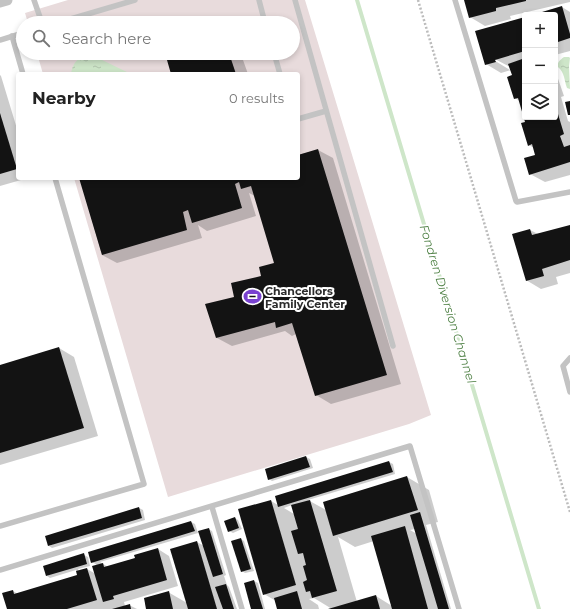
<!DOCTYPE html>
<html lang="en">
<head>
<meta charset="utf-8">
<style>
	body { margin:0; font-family:Montserrat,sans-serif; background:#f2f2f2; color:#222 }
	.controls { position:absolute; right:12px; top:12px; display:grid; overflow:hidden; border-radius:4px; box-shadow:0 2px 6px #0003 }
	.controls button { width:36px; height:36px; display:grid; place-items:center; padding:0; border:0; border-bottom:1px solid #e0e0e0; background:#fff; color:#222; font:20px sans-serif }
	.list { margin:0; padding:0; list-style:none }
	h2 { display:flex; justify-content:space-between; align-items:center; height:52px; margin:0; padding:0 16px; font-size:17px }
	h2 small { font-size:13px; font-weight:400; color:#767676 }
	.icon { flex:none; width:22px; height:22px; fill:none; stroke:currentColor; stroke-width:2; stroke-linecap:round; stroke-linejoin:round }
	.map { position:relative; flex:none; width:570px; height:609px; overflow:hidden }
	.search { position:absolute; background:#fff; box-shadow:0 2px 6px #0003; left:16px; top:16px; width:284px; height:44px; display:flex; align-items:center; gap:10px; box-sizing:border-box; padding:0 14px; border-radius:22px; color:#767676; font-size:15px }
	.panel { position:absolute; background:#fff; box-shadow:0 2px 6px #0003; left:16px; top:72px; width:284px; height:108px; border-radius:4px }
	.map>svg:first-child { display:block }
</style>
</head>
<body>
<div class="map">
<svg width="570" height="609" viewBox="0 0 570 609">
	<defs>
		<pattern id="water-ripples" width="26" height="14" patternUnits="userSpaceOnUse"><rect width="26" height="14" fill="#cee6c9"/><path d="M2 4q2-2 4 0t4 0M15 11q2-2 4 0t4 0" fill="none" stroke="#b1c5ad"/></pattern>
	</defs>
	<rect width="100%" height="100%" fill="#fff"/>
	<!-- garden -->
	<polygon fill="#e8dbdc" points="68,0 305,0 431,415 409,424 168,497 74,178 298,178 298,74 43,74 37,53 293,53 293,23 28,23 25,13"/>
	<!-- water -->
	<g fill="url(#water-ripples)">
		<path d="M564,57H569L570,58L569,66L570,89L567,88C564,80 565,73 558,67C557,62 560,60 564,57Z"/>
		<path d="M80,58H98L131,74H71C72,67 74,62 80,58Z"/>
	</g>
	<!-- shadow -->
	<g fill="#0003" fill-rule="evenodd">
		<polygon points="465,0 570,0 570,2 510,16 511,19 485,26 470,17"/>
		<polygon points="562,7 570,12 570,51 555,55 555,15 534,15"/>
		<path d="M525,18V117L520,101L515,98L513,76L511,70L501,73L486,64ZM493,58L510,67V70L492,59Z"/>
		<polygon points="166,53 218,53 218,54 222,53 232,53 243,60 248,74 173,74 172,73"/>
		<polygon points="555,70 564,96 561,97 568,121 570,122 570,175 545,182 530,174 536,155 534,148 529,145 527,123 525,117 555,117"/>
		<polygon points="0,75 1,76 18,132 18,178 28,178 0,186"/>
		<polygon points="318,150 333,158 401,384 331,404 316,395 296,334 292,336 285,331 232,346 217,338 235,297 263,276 275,263 255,196 249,193 256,216 207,231 198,225 202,238 117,263 102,255 80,178 298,178 298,155"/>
		<polygon points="570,226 570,273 556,277 558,284 541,289 526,280 530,230 538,234"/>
		<polygon points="59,348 74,357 98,436 0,465 0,366"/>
		<polygon points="306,457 310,459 313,468 272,481 269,479"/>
		<path d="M389,462L393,464L395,474L308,500L326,510L407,477L429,490L438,522L426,525L451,609H330H332L314,598L309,599L318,605L319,609H278L276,601L264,594L239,510L271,501L278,505ZM292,505L294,514L284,508ZM415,529L417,534L410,530ZM338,537L355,547L374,541L392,606L376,596L357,602Z"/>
		<polygon points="139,508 143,510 145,520 52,548 49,546"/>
		<polygon points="235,518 238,520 242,529 233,533 229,531"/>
		<polygon points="191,522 195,524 198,533 100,562 108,567 136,558 158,549 169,556 178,586 124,602 125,606 129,605 137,609 8,609 13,591 18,594 78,576 76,570 50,578 47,576 84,555 88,557 90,566 78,569 79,571 87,569 96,574 97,565 92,562"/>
		<polygon points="208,529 212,531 226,575 224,576 227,585 229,587 237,609 148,609 168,592 187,603 197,542 204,546"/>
		<polygon points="241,539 244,541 254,571 245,573 242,571"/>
		<polygon points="254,581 258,583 265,609 252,609"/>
	</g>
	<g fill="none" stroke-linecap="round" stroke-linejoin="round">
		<!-- stream -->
		<polyline stroke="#cee6c9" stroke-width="4" points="357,0 539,609"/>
	</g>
	<!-- building -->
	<g fill="#131313">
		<polygon points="464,0 526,0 526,1 496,8 496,11 469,18"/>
		<polygon points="562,6 570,34 570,38 555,43 555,15 532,15"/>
		<polygon points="525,17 525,51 495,60 496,62 485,65 475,31"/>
		<polygon points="165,53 206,53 207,56 218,53 229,53 236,74 179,74 178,72 171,74"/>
		<polygon points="525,58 525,117 555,117 555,115 558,114 564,134 560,136 564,147 570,145 570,162 529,175 524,158 535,155 532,144 528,146 521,123 525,122 518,98 514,99 507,77 512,75 508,64"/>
		<polygon points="570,101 570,115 568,115 565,102"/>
		<polygon points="0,113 17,169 0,174"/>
		<polygon points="318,149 387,375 315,396 292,323 276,328 275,322 216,338 205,304 234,297 231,283 261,276 259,267 274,263 251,186 241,189 239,182 235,184 242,208 192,223 188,210 183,212 187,230 102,255 79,178 298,178 298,155"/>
		<polygon points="570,225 570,260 542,269 544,276 526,281 512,234 530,229 532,235"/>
		<polygon points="59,347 84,428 0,453 0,365"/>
		<polygon points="306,456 310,467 268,480 265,469"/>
		<polygon points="389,461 393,472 278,507 275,496"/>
		<polygon points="407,476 418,510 333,536 323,502"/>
		<polygon points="271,500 296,585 263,595 238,509"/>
		<polygon points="310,500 337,591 312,598 310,591 306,592 303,582 307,580 303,566 306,565 303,553 298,554 291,531 298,529 291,505"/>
		<polygon points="139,507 142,518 48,546 45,536"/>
		<polygon points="420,512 449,609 438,609 428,575 410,515"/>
		<polygon points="235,517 239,528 228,532 224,521"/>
		<polygon points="191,521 195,531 91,563 88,552"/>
		<polygon points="405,526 428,609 392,609 371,536"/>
		<polygon points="209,528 223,574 213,577 198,531"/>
		<polygon points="241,538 251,569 241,572 231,541"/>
		<polygon points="197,541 217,609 188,609 170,549"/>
		<polygon points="158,548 167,580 113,596 114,599 103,602 92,566 103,563 104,567 135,558 134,555"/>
		<polygon points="84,553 87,564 46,576 43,566"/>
		<polygon points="87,568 97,600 67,609 7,609 2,593 13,590 14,594 77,575 76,571"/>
		<polygon points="254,580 263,609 251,609 244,583"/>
		<polygon points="226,584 234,609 223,609 215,587"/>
		<polygon points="169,591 173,609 146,609 144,598"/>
		<polygon points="297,591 302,609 277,609 274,598"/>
		<polygon points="376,595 380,609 328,609"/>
		<polygon points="130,604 131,609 112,609"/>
	</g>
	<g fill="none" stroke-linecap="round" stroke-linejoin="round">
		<!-- path -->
		<polyline stroke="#bcbcbc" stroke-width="2.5" stroke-dasharray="2 2" stroke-linecap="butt" points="418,0 570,512"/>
		<!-- lane -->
		<g stroke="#c3c3c3" stroke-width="5.5">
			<polyline points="34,0 42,23"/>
			<polyline points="259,0 265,23"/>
			<polyline points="295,0 393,346"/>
			<polyline points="455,0 516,201 517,202 570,192"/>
			<polyline points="57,23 135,0"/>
			<polyline points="12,36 23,74"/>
			<polyline points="0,40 23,33"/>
			<polyline points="274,53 280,74"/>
			<polyline points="298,119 326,111"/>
			<polyline points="570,358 563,366 570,392"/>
			<polyline points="212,507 242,609"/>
			<polyline points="0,526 144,484 55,178"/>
			<polyline points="0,570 410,446 459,609"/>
		</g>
		<!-- street -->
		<polyline stroke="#c3c3c3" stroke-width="11" points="0,2 7,0"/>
	</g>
	<!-- icons -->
	<defs>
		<symbol id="stadium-bare" viewBox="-9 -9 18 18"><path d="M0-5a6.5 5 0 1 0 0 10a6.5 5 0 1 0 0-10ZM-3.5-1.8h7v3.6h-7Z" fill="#7942d0" stroke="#fff" stroke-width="2.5" paint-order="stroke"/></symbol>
	</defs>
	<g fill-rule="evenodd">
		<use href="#stadium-bare" x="240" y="284" width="25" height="25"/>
	</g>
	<g text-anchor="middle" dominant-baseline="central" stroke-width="4" stroke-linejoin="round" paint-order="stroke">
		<!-- poi labels -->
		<g font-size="11" font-weight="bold" fill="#2c2c2c" stroke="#fff" text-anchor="start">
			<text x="265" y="291">Chancellors<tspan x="265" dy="13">Family Center</tspan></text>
		</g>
		<!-- water labels -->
		<g font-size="12" font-style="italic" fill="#4b7e41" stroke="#fff">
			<text transform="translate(448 304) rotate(73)">Fondren Diversion Channel</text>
		</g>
	</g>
</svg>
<div class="controls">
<button>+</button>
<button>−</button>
<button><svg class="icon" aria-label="layers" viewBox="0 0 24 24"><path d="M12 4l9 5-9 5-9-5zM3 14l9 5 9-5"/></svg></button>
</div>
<div class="search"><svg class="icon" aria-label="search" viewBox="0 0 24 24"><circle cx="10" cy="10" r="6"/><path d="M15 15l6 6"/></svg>Search here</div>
<section class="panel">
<h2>Nearby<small>0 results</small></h2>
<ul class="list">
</ul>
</section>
</div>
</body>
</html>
